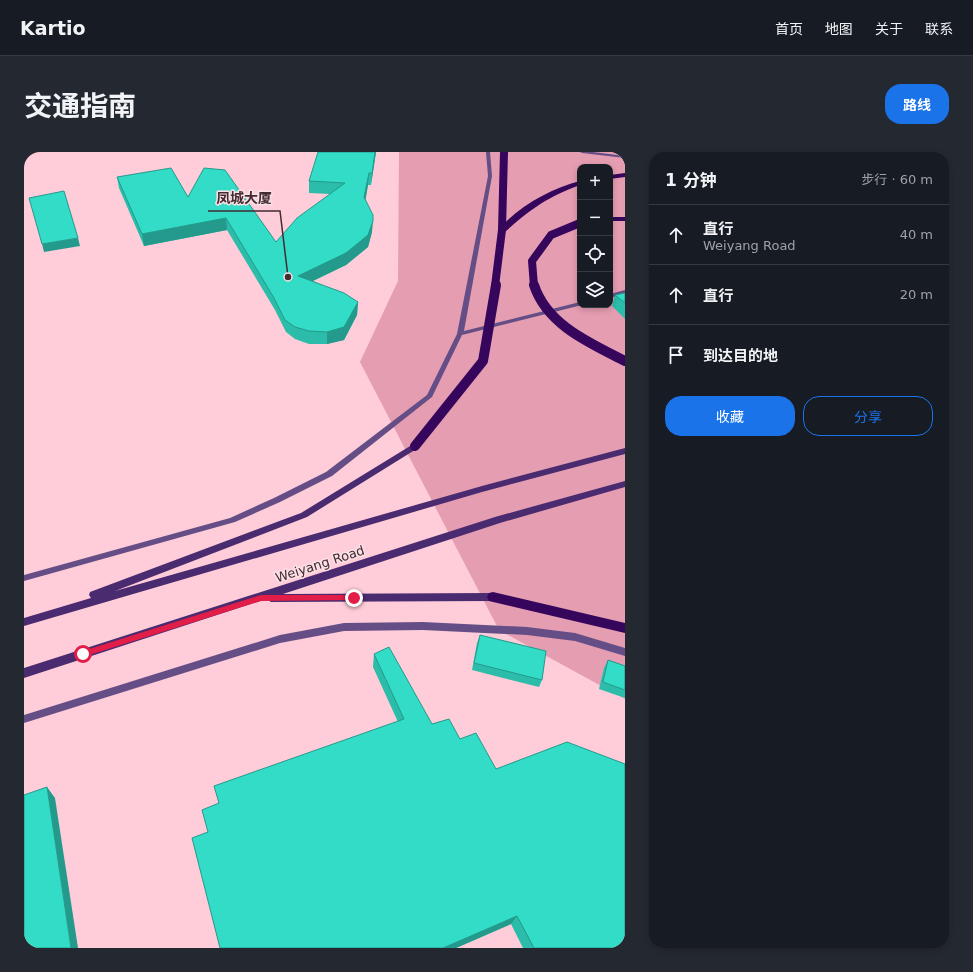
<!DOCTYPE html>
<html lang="zh">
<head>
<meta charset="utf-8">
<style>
	body { margin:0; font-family:"DejaVu Sans","Noto Sans SC",sans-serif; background:#242831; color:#f1f3f6 }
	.controls { position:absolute; right:12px; top:12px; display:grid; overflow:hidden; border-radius:8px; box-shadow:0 2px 6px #0003 }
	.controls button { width:36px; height:36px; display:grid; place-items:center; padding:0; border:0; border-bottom:1px solid #363941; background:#171b24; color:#f1f3f6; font:20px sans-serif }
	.stop { position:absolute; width:12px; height:12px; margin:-9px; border:3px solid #e11d48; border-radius:50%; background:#fff }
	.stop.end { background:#e11d48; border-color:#fff; box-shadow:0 1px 4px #0008 }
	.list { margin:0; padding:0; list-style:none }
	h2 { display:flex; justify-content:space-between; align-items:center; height:52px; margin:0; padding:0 16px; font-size:17px }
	h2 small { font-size:13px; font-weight:400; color:#9ea1a6 }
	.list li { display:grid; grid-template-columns:26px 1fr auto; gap:12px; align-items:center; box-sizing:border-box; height:60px; padding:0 16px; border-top:1px solid #363941 }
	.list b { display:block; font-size:15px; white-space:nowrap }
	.list p { margin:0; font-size:13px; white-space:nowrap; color:#9ea1a6 }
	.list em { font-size:13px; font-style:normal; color:#9ea1a6 }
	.actions { display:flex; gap:8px; padding:12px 16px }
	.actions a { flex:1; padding:9px 0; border:1px solid #1a73e8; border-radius:16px; text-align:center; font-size:14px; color:#1a73e8 }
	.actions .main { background:#1a73e8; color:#fff }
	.icon { flex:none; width:22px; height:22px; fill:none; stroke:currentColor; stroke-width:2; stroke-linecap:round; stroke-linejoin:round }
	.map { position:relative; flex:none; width:601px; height:796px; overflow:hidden; border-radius:16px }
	header { display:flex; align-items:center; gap:24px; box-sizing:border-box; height:56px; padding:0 20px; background:#171b24; border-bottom:1px solid #363941 }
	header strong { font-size:19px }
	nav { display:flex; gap:22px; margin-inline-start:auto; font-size:14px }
	.intro { display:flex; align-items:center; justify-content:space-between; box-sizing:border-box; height:96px; padding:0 24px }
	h1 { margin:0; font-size:28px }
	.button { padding:10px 18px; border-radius:16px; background:#1a73e8; color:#fff; font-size:14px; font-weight:700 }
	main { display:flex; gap:24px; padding:0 24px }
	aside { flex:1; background:#171b24; border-radius:16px; box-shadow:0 2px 6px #0003 }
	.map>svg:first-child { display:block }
</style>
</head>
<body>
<header>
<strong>Kartio</strong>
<nav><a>首页</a><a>地图</a><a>关于</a><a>联系</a></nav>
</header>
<div class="intro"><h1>交通指南</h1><a class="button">路线</a></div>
<main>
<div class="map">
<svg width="601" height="796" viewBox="0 0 601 796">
	<rect width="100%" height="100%" fill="#fecdd9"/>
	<!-- green -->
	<path fill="#e59db1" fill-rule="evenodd" d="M375,0H601V547L475,478L336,210L374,129ZM556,15H586V153H556Z"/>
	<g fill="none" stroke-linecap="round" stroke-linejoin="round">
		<!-- secondary -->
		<g fill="#654e86" fill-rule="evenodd">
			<polygon points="462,0 466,0 468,24 440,179 556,150 556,153 558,153 438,183 408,245 308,324 256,350 211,370 0,429 0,423 206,366 250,346 302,320 403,243 433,182 464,24"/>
			<polygon points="556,0 569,0 601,4 601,6 558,1"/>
			<polygon points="601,138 601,142 586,146 586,142"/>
			<polygon points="399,470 503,475 551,481 601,496 601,504 551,489 503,483 399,478 320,479 256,491 0,571 0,563 256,483 320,471"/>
		</g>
		<!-- primary -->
		<g fill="#4a2b70" fill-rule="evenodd">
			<polygon points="391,291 395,294 394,296 283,365 91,439 458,334 601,296 601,302 458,340 0,474 0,466 67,446 65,443 66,440 277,361"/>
			<polygon points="601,329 601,335 476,371 259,442 469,441 473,442 474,445 473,448 469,449 247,450 242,447 0,526 0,516 471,365"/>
		</g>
		<!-- highway -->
		<g fill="#35065c" fill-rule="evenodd">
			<polygon points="601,21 601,25 586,27 586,23"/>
			<path d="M556,29V33C522,46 508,56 481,80L474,78C495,54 526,37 556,29Z"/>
			<rect x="586" y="65" width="15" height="4"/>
			<polygon points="469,440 601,471 601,481 465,449 463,445 465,441"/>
		</g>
		<!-- highway-bridge-far1 -->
		<g stroke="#35065c" stroke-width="8">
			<polyline points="471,134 478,78 480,0"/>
			<polyline points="510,134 508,109 527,83 556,71"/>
		</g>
		<!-- highway-bridge -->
		<g stroke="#35065c" stroke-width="10">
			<path d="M510,133C523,173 566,191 601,209"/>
			<polyline points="391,294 459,209 472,133"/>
		</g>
	</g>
	<!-- wall -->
	<g fill="#2bbdaa">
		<polygon points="352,0 347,33 344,33 341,48 348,80 344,95 322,113 289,129 334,150 333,163 320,188 303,192 285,192 271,187 262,180 251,158 203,78 120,94 95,36 93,25 164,45 252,90 306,42 285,41 285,29"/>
		<polygon points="601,141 601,167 588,154 591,143"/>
		<polygon points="456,483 518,528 515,535 448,518 453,491"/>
		<polygon points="350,502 408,572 436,587 472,617 601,796 499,796 487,772 432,796 196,796 184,680 195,651 374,570 349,515"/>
		<polygon points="584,508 601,514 601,546 575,537 580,516"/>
	</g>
	<!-- shaded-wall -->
	<g fill="#239a8b">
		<polygon points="351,0 352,0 347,33 348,21"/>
		<polygon points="345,21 344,33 340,57 340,45"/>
		<polygon points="202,66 203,78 120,94 118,82"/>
		<polygon points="349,69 348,80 344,95 322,113 274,136 274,124"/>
		<polygon points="54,86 56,94 20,100 18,92"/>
		<polygon points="334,150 333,163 320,188 303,192 303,180"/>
		<polygon points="23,635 31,646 54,796 47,796"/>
		<polygon points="493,764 487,772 432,796 419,796"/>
	</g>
	<!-- building -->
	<g fill="#32dcc6" stroke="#239a8b">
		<polygon points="294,0 351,0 348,21 345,21 340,45 349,63 349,69 344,83 322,101 274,124 320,141 334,150 320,175 303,180 285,179 271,175 261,168 250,146 202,66 118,82 93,25 147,16 164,45 180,16 201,18 252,90 273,66 321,31 285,29"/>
		<polygon points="40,39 54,86 18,92 5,46"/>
		<polygon points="601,141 601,151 591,143"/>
		<polygon points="456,483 522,499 518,528 450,511"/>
		<polygon points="365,495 408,572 425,567 436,587 452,581 472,617 543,590 601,612 601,796 510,796 493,764 419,796 196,796 168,686 184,680 178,658 195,651 190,634 380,567 350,502"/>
		<polygon points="584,508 601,514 601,538 579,530"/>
		<polygon points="23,635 47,796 0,796 0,643"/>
	</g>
	<!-- route -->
	<polygon fill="#e11d48" points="237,443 330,443 333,446 330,448 237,449 59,505 56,502 59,499"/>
	<g text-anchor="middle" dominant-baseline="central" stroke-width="3" stroke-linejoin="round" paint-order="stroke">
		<!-- street labels -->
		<g font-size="13" fill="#422b31" stroke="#fbe1e7">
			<text transform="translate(296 412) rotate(-18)">Weiyang Road</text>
		</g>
	</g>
	<!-- callouts -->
	<path fill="none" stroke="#422b31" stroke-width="1.5" d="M264 125L256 59H184"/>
	<circle fill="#422b31" stroke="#fbe1e7" stroke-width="1.5" cx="264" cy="125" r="4"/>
	<g font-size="14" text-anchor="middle" font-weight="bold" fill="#422b31" stroke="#fbe1e7" stroke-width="3" stroke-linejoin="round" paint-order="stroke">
		<text x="220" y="51">凤城大厦</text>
	</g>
</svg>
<div class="controls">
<button>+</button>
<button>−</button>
<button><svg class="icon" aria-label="locate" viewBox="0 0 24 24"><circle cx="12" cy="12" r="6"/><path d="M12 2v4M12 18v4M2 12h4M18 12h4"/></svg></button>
<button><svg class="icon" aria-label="layers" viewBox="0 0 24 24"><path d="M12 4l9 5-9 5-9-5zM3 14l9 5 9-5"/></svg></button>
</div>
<div class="stop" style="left:59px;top:502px"></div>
<div class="stop end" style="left:330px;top:446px"></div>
</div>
<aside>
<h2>1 分钟<small>步行 · 60 m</small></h2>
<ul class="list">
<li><svg class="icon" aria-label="ahead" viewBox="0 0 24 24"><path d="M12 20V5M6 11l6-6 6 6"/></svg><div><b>直行</b><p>Weiyang Road</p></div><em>40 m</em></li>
<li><svg class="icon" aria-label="ahead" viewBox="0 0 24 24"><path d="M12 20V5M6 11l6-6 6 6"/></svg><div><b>直行</b></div><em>20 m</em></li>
<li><svg class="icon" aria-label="arrive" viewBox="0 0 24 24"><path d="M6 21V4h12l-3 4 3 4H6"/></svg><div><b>到达目的地</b></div></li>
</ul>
<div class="actions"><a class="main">收藏</a><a>分享</a></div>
</aside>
</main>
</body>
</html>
